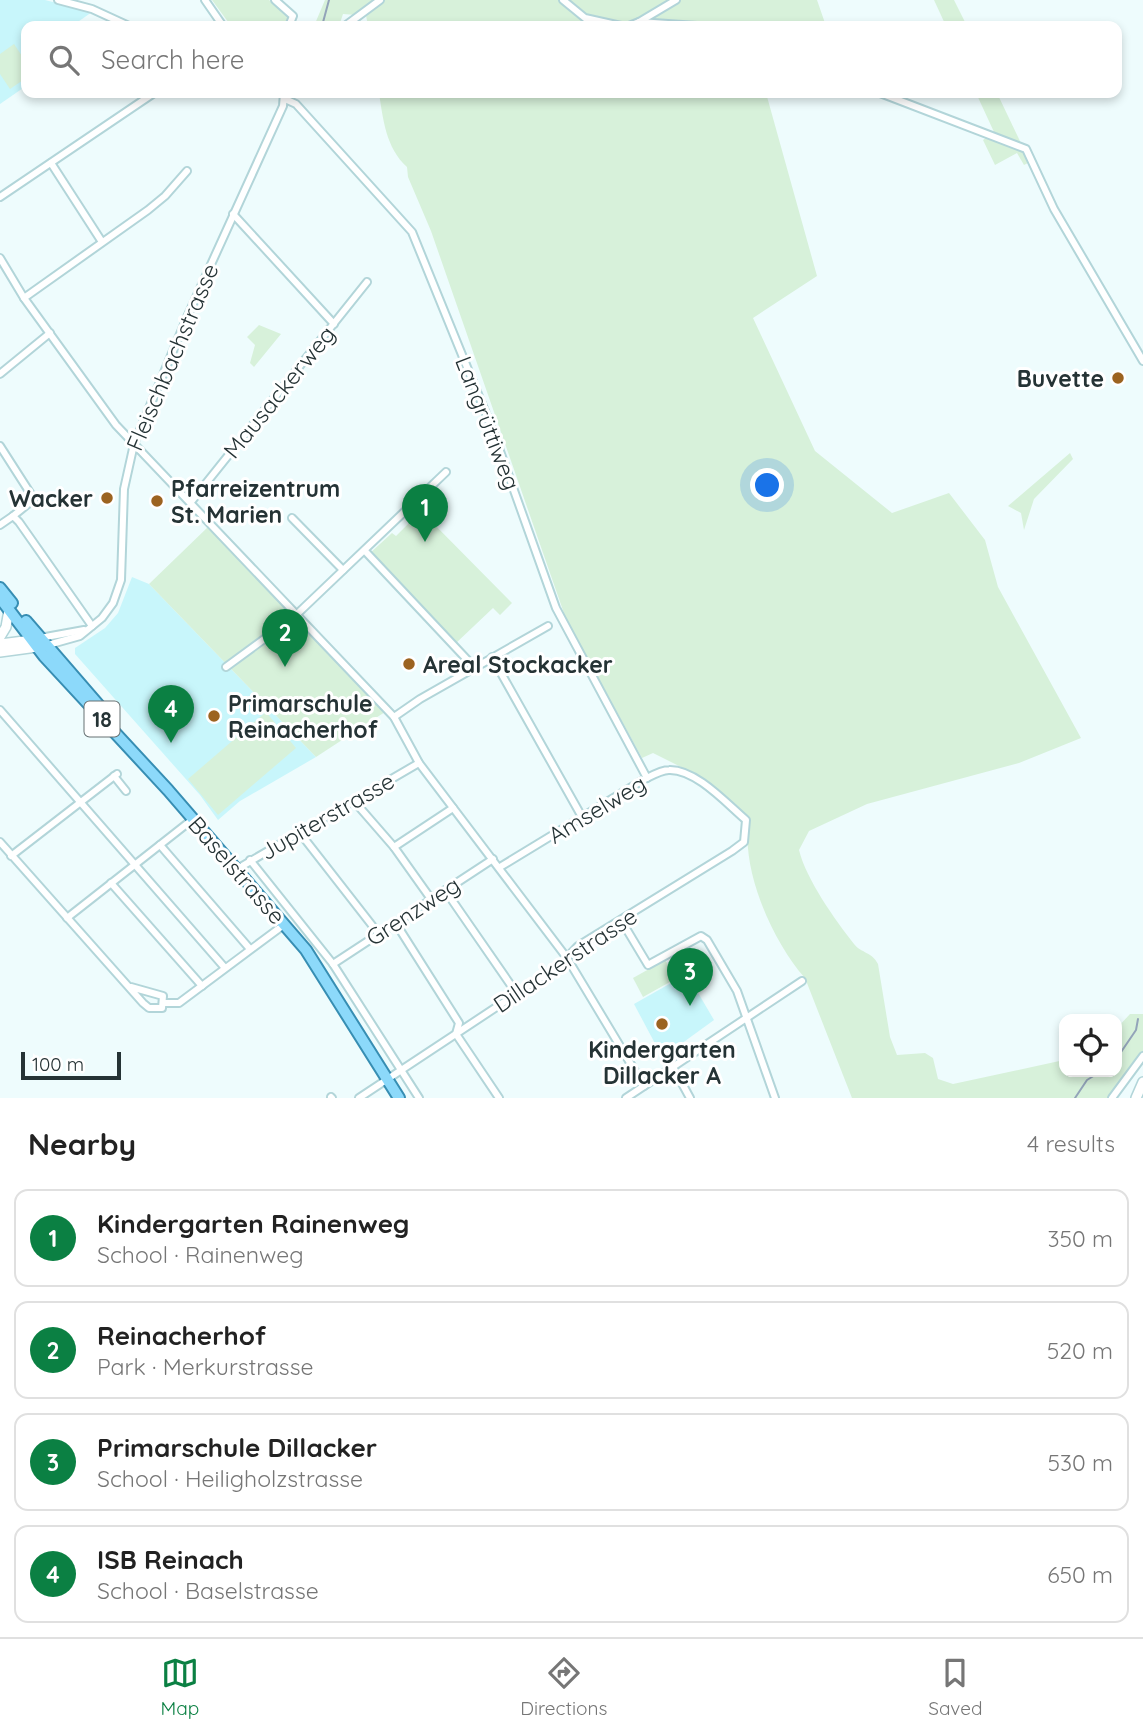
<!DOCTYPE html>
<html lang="en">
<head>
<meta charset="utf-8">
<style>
	body { margin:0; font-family:Quicksand,sans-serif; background:#f2f2f2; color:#222 }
	.controls { position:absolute; right:21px; bottom:21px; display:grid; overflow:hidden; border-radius:14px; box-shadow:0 4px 10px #0003 }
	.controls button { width:63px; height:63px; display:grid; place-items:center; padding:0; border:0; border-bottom:2px solid #e0e0e0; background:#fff; color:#222; font:35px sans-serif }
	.scale { position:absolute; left:21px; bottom:18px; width:100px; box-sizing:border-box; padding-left:7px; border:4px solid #253335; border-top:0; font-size:19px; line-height:24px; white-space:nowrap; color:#253335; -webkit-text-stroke:5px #fff; paint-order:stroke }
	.you { position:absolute; left:768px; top:486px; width:24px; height:24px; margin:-18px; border:5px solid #fff; border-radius:50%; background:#1a73e8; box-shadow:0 0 0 10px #1a73e833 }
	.badge { display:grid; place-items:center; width:46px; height:46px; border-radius:50%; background:#0b8043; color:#fff; font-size:23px; font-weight:700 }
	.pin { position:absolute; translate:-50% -58px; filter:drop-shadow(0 2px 4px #0008) }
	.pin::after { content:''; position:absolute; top:37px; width:24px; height:21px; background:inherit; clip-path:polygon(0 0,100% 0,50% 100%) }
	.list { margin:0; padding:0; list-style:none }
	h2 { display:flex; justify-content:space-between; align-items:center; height:91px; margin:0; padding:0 28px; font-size:30px }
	h2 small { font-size:23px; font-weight:400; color:#767676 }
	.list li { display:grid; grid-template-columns:46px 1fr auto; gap:21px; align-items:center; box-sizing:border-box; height:98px; margin:0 14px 14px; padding:0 14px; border:2px solid #e0e0e0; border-radius:14px }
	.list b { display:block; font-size:26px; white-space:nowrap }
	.list p { margin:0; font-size:23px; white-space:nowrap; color:#767676 }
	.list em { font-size:23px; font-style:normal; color:#767676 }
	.icon { flex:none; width:38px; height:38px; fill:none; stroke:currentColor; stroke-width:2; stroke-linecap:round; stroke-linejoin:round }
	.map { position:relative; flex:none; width:1143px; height:1098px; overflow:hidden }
	.search { position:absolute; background:#fff; box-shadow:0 4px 10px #0003; left:21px; right:21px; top:21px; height:77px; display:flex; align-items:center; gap:18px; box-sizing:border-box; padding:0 24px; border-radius:14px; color:#767676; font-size:26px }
	.sheet { height:539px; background:#fff }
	nav { display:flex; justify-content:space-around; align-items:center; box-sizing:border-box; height:98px; border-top:2px solid #e0e0e0; background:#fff; font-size:19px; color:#767676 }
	nav a { display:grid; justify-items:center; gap:4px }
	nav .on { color:#0b8043 }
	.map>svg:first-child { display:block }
</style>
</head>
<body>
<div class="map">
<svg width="1143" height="1098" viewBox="0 0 1143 1098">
	<rect width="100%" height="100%" fill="#eefcfd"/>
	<!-- built -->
	<g fill="#c8f6fb">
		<polygon points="0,0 45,0 92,12 72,26 26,26 26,86 0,104"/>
		<polygon points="132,577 149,584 316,757 240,801 218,820 200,795 75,654 75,648 105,628 118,613"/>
		<polygon points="687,974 714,1020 674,1049 678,1059 667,1066 634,1004"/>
	</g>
	<!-- green -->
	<g fill="#d7f1da">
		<polygon points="212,0 269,0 290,19 288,26 231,26"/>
		<polygon points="325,0 817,0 826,26 368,26 365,10 356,15 343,14 339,26 314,26"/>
		<polygon points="934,0 954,0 967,26 946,26"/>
		<polygon points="14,44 26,62 26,78 10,89 0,74 0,54"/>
		<path d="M379,93H766L817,276L753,318L815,451L892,513L949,493L985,540L998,587L1081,738L1019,763L867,804L809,831L799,850C806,879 835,920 854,944C861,953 872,952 878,964L890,1037L897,1055L925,1053L933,1058L938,1079L953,1084L1064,1060V1072H1117V1028L1130,1014H1143V1056L1112,1098H852L805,978C772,941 740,868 749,819L693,773L653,753L642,758L566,619L431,231L408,177L407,167C386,148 383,119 379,93Z"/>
		<polygon points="976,93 997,93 1030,162 1024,165 1017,153 995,165 983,140 994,132"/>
		<polygon points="259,325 281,334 254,367 250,363 255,345 247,337"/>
		<polygon points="1070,453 1073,459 1034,499 1024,530 1021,513 1008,506"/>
		<polygon points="427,517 512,603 500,615 493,608 455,644 369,554 392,533 396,536 409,523"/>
		<polygon points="209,526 385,712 316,757 149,584"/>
		<polygon points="266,712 296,748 218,815 188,779"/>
		<polygon points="665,960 677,978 643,997 633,978"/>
	</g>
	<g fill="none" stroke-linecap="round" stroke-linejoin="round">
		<!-- stream -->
		<g stroke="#93a4b9" stroke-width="2">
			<polyline points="322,26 329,0"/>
			<polyline points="1117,1058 1136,1030 1138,1019"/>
			<polyline points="1075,1098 1087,1080 1100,1072"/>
		</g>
		<defs>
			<g id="street">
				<polyline points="58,0 92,9 129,26"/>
				<polyline points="205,0 223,26"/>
				<polyline points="275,0 293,16 289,26"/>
				<polyline points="563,0 585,18 621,26"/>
				<polyline points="639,22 676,0"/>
				<polyline points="345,26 380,0"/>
				<polyline points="629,26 639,22 697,26"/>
				<polyline points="880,93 1026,149 1054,209 1143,361"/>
				<polyline points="285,99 296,104 412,232 491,426 556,608 647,778"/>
				<polyline points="51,163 102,242"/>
				<polyline points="0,197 154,93"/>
				<polyline points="233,214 334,324"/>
				<polyline points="0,258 24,298 116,425 394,717 419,763 567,958 644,1086"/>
				<polyline points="24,298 148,210 165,196 187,171"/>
				<polyline points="0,374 50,333"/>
				<polyline points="0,446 34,499 13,516"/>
				<polyline points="191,502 367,282"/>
				<polyline points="292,518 343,570"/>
				<polyline points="0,525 13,516 19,522 92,626"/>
				<polyline points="365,551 474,667"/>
				<polyline points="40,638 84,630"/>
				<polyline points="48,645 80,636 102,618 113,603 121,580 124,489 134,444 188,315 283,106 284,93"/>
				<polyline points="492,657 582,817"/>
				<polyline points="226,667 294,617 446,472"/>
				<polyline points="0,710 225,968"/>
				<polyline points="394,717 420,699 548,626"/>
				<polyline points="114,776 126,791"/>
				<polyline points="354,801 394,847 431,899"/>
				<polyline points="300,833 378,933"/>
				<polyline points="0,842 143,1003 149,1008 162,1008 163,996 131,987"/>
				<polyline points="160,845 250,949"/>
				<polyline points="394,847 453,808"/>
				<polyline points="11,856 117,774"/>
				<polyline points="250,860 333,964 419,1098"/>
				<polyline points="237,869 419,763"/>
				<polyline points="111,883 202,986"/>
				<polyline points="445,890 517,994"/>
				<polyline points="67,918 193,819"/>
				<polyline points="621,920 648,965 701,936 707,940 737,991 775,1098"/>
				<polyline points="395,922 459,1023 456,1034 499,1098"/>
				<polyline points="333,964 493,859"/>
				<polyline points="164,1003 179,1003 285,924"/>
				<polyline points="673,1067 690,1098"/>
				<polyline points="331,1097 332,1098"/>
				<path d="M359,1098L560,965L578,946L732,851L744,842L746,820C727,804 696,769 669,770C661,770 651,776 643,780L500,867"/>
				<polyline points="626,1098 802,981"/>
				<polyline points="1112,1098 1143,1056"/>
			</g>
			<g id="secondary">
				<polyline points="0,637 6,627 9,610"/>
				<polyline points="0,644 32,640"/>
				<polyline points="0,652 37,647"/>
				<polyline points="1136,1098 1143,1082"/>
			</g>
			<g id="primary">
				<polyline points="0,588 12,603"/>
				<polyline points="0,598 44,656 168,790 306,950 399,1098"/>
				<polyline points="26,621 109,717"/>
			</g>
		</defs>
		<!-- street casing -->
		<use href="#street" stroke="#b2d5d9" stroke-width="10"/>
		<!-- secondary casing -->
		<use href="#secondary" stroke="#b2d5d9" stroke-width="12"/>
		<!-- primary casing -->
		<use href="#primary" stroke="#378eb3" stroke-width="14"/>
		<!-- street -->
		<use href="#street" stroke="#fff" stroke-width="6"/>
		<!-- secondary -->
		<use href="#secondary" stroke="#fff" stroke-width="9"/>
		<!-- primary -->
		<use href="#primary" stroke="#8cd9fa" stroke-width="10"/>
	</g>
	<!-- markers -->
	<g fill="#9c6320" stroke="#fff" stroke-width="2.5">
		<circle cx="1118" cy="378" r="7"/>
		<circle cx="107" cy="498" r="7"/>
		<circle cx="157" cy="501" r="7"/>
		<circle cx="409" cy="664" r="7"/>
		<circle cx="214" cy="716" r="7"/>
		<circle cx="662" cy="1024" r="7"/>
	</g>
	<g text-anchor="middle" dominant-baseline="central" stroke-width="6" stroke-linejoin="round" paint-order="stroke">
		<!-- shield labels -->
		<rect fill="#fff" stroke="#667072" stroke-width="2" x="84.5" y="701.5" width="35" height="35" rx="5"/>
		<g font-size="21" font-weight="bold" fill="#253335">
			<text x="102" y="719">18</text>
		</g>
		<!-- street labels -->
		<g font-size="23" fill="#253335" stroke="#fff">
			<text transform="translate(172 357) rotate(-67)">Fleischbachstrasse</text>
			<text transform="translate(279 392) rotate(-51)">Mausackerweg</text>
			<text transform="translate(488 423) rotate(69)">Langrüttiweg</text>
			<text transform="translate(597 809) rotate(-31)">Amselweg</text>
			<text transform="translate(327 816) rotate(-30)">Jupiterstrasse</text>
			<text transform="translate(237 870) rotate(49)">Baselstrasse</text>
			<text transform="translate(413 911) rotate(-33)">Grenzweg</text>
			<text transform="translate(565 960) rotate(-34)">Dillackerstrasse</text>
		</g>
		<!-- poi labels -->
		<g font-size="23" font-weight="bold" fill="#253335" stroke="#fff" text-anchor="start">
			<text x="1104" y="378" text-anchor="end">Buvette</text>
			<text x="171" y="488">Pfarreizentrum<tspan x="171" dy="26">St. Marien</tspan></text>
			<text x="93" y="498" text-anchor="end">Wacker</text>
			<text x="423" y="664">Areal Stockacker</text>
			<text x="228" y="703">Primarschule<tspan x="228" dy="26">Reinacherhof</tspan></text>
			<text x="662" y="1049" text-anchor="middle">Kindergarten<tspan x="662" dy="26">Dillacker A</tspan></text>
		</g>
	</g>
</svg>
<div class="controls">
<button><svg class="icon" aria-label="locate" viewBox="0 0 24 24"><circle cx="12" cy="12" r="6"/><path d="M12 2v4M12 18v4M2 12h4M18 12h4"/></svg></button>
</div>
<div class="scale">100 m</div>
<div class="you"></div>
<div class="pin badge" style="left:425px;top:542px">1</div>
<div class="pin badge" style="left:285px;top:667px">2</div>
<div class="pin badge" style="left:690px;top:1006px">3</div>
<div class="pin badge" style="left:171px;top:743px">4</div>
<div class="search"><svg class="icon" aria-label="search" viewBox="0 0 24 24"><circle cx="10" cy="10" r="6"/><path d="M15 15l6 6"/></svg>Search here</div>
</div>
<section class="sheet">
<h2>Nearby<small>4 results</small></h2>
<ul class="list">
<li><span class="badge">1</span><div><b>Kindergarten Rainenweg</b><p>School · Rainenweg</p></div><em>350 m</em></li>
<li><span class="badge">2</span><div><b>Reinacherhof</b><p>Park · Merkurstrasse</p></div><em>520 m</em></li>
<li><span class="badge">3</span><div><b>Primarschule Dillacker</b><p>School · Heiligholzstrasse</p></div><em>530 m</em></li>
<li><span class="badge">4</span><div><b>ISB Reinach</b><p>School · Baselstrasse</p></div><em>650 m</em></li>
</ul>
</section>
<nav>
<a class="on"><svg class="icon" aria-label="map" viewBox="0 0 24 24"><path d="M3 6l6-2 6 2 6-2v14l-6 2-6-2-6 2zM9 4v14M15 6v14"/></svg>Map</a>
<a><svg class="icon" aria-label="directions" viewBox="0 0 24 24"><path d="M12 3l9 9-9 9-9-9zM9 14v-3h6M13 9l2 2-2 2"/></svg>Directions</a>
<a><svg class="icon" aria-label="saved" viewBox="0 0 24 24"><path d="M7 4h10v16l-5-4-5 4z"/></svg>Saved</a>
</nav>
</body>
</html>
